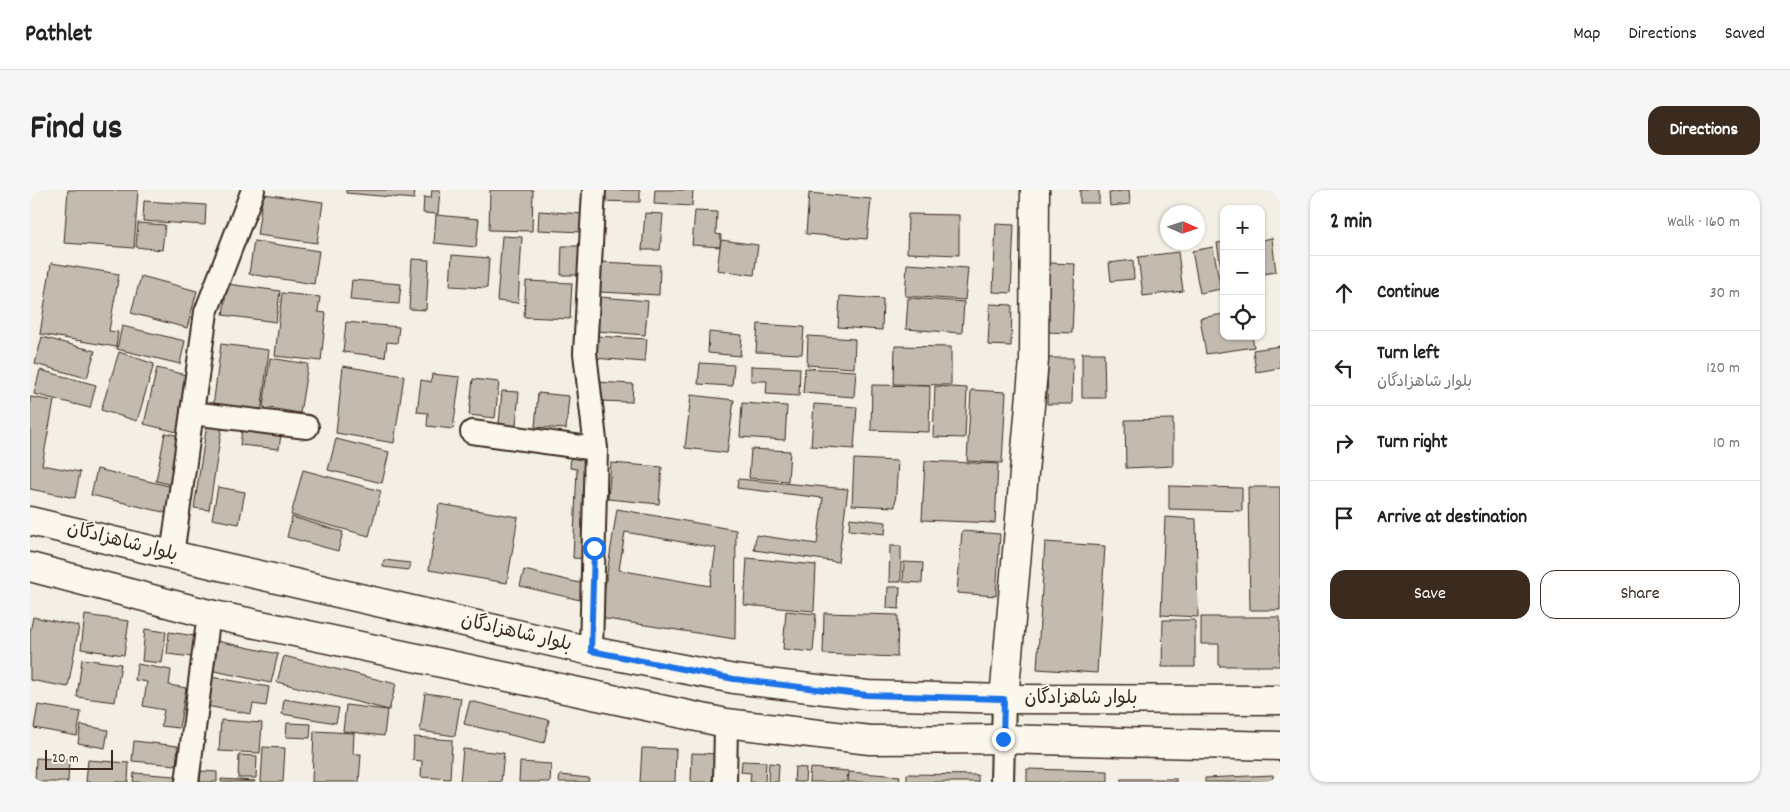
<!DOCTYPE html>
<html lang="en">
<head>
<meta charset="utf-8">
<style>
	body { margin:0; font-family:Dekko,"Playpen Sans Arabic",sans-serif; background:#f6f6f6; color:#222 }
	.controls { position:absolute; right:15px; top:15px; display:grid; overflow:hidden; border-radius:10px; box-shadow:0 1px 4px #0004 }
	.controls button { width:45px; height:45px; display:grid; place-items:center; padding:0; border:0; border-bottom:1px solid #e0e0e0; background:#fff; color:#222; font:25px sans-serif }
	.compass { position:absolute; left:1130px; top:15px; width:45px; height:45px; border-radius:50%; background:#fff; box-shadow:0 1px 4px #0004; rotate:93deg }
	.scale { position:absolute; left:15px; bottom:12px; width:68px; box-sizing:border-box; padding-left:5px; border:2px solid #3b2a1e; border-top:0; font-size:14px; line-height:18px; white-space:nowrap; color:#3b2a1e; -webkit-text-stroke:4px #fbf7ec; paint-order:stroke }
	.stop { position:absolute; width:15px; height:15px; margin:-11px; border:4px solid #1a73e8; border-radius:50%; background:#fff }
	.stop.end { background:#1a73e8; border-color:#fff; box-shadow:0 1px 5px #0008 }
	.list { margin:0; padding:0; list-style:none }
	h2 { display:flex; justify-content:space-between; align-items:center; height:65px; margin:0; padding:0 20px; font-size:21px }
	h2 small { font-size:16px; font-weight:400; color:#767676 }
	.list li { display:grid; grid-template-columns:32px 1fr auto; gap:15px; align-items:center; box-sizing:border-box; height:75px; padding:0 20px; border-top:1px solid #e0e0e0 }
	.list b { display:block; font-size:19px; white-space:nowrap }
	.list p { margin:0; font-size:16px; white-space:nowrap; color:#767676 }
	.list em { font-size:16px; font-style:normal; color:#767676 }
	.actions { display:flex; gap:10px; padding:15px 20px }
	.actions a { flex:1; padding:11px 0; border:1px solid #3b2a1e; border-radius:15px; text-align:center; font-size:18px; color:#3b2a1e }
	.actions .main { background:#3b2a1e; color:#fff }
	.icon { flex:none; width:28px; height:28px; fill:none; stroke:currentColor; stroke-width:2; stroke-linecap:round; stroke-linejoin:round }
	.map { position:relative; flex:none; width:1250px; height:592px; overflow:hidden; border-radius:15px }
	header { display:flex; align-items:center; gap:30px; box-sizing:border-box; height:70px; padding:0 25px; background:#fff; border-bottom:1px solid #e0e0e0 }
	header strong { font-size:24px }
	nav { display:flex; gap:28px; margin-inline-start:auto; font-size:18px }
	.intro { display:flex; align-items:center; justify-content:space-between; box-sizing:border-box; height:120px; padding:0 30px }
	h1 { margin:0; font-size:35px }
	.button { padding:12px 22px; border-radius:15px; background:#3b2a1e; color:#fff; font-size:18px; font-weight:700 }
	main { display:flex; gap:30px; padding:0 30px }
	aside { flex:1; background:#fff; border-radius:15px; box-shadow:0 1px 4px #0004 }
	.map>svg:first-child { display:block }
</style>
</head>
<body>
<header>
<strong>Pathlet</strong>
<nav><a>Map</a><a>Directions</a><a>Saved</a></nav>
</header>
<div class="intro"><h1>Find us</h1><a class="button">Directions</a></div>
<main>
<div class="map">
<svg width="1250" height="592" viewBox="0 0 1250 592">
	<rect width="100%" height="100%" fill="#f3efe4"/>
	<filter id="ink" filterUnits="userSpaceOnUse"><feTurbulence type="fractalNoise" baseFrequency=".02" numOctaves="2"/><feDisplacementMap in="SourceGraphic" scale="10" xChannelSelector="R" yChannelSelector="G"/><feConvolveMatrix kernelMatrix="1 2 1 2 8 2 1 2 1" color-interpolation-filters="sRGB"/></filter>
	<g filter="url(#ink)">
		<!-- building -->
		<g fill="#c3bbb0" stroke="#3b2a1e" fill-rule="evenodd">
			<polygon points="38,0 108,0 104,58 34,53"/>
			<polygon points="316,0 385,0 384,9 316,3"/>
			<polygon points="402,0 410,0 408,24 393,23 394,7 401,8"/>
			<polygon points="460,0 503,0 502,41 459,40"/>
			<polygon points="567,0 610,0 610,12 566,11"/>
			<polygon points="625,0 663,0 662,16 624,14"/>
			<rect x="1050" y="0" width="19" height="13"/>
			<polygon points="1099,0 1100,14 1080,16 1079,3"/>
			<polygon points="779,3 841,9 837,49 776,44"/>
			<polygon points="233,4 293,12 287,53 227,45"/>
			<polygon points="114,11 176,15 175,35 113,31"/>
			<polygon points="509,21 554,24 553,42 508,40"/>
			<polygon points="665,21 687,22 686,44 691,45 690,57 662,55"/>
			<polygon points="615,23 633,24 630,60 612,60"/>
			<polygon points="878,24 929,25 929,65 877,63"/>
			<polygon points="406,25 449,29 446,57 404,53"/>
			<polygon points="108,33 135,35 132,60 106,57"/>
			<polygon points="966,34 984,35 981,103 963,102"/>
			<polygon points="472,46 492,47 488,113 467,111"/>
			<polygon points="1242,48 1246,82 1233,84 1231,50"/>
			<polygon points="691,50 728,55 724,85 687,80"/>
			<polygon points="224,51 289,61 284,94 219,84"/>
			<polygon points="1194,52 1194,84 1192,84 1187,53"/>
			<polygon points="532,56 552,56 552,85 531,85"/>
			<polygon points="1183,57 1191,99 1170,103 1162,61"/>
			<polygon points="1148,62 1153,101 1113,106 1108,67"/>
			<polygon points="422,65 459,68 457,98 420,96"/>
			<polygon points="382,69 399,70 396,120 379,119"/>
			<polygon points="1103,70 1104,89 1081,91 1079,73"/>
			<polygon points="571,72 630,75 629,105 570,102"/>
			<polygon points="21,73 89,84 79,141 88,142 86,157 10,144"/>
			<polygon points="1020,73 1045,74 1042,143 1017,142"/>
			<polygon points="877,74 938,78 935,110 875,106"/>
			<polygon points="111,86 167,101 157,138 101,123"/>
			<polygon points="322,90 371,94 369,114 320,110"/>
			<polygon points="496,91 542,93 540,129 494,127"/>
			<polygon points="197,94 250,101 246,132 193,125"/>
			<polygon points="252,103 290,107 288,122 296,123 291,171 245,166"/>
			<polygon points="810,106 853,109 852,140 808,137"/>
			<polygon points="570,107 618,111 615,145 567,141"/>
			<polygon points="878,108 934,112 932,143 876,139"/>
			<polygon points="960,114 982,115 981,156 958,155"/>
			<polygon points="1194,124 1194,146 1222,146 1224,157 1176,164 1170,128"/>
			<polygon points="316,132 369,137 367,153 357,152 355,167 313,162"/>
			<polygon points="728,134 774,137 772,164 726,162"/>
			<polygon points="92,136 155,151 150,174 87,159"/>
			<polygon points="679,142 712,145 710,166 678,163"/>
			<polygon points="565,146 617,149 615,172 563,168"/>
			<polygon points="778,146 825,149 824,178 777,175"/>
			<polygon points="12,147 65,161 57,188 5,174"/>
			<polygon points="191,154 239,160 231,223 183,217"/>
			<polygon points="865,156 921,157 921,195 864,194"/>
			<polygon points="1250,156 1250,178 1226,182 1223,160"/>
			<polygon points="89,162 124,174 107,231 71,220"/>
			<polygon points="1052,163 1074,163 1075,208 1052,208"/>
			<polygon points="240,168 278,174 270,223 233,217"/>
			<polygon points="1018,168 1043,168 1042,214 1017,214"/>
			<polygon points="670,173 704,175 702,196 668,194"/>
			<polygon points="313,176 374,186 364,253 306,243"/>
			<polygon points="721,176 770,178 769,206 736,204 737,191 721,191"/>
			<polygon points="127,178 164,187 151,243 114,234"/>
			<polygon points="775,178 826,181 824,207 773,203"/>
			<polygon points="10,180 66,195 60,218 4,204"/>
			<polygon points="402,184 430,187 423,239 397,236 398,223 387,222 391,190 401,192"/>
			<polygon points="443,189 469,192 465,228 439,225"/>
			<polygon points="566,192 603,194 602,212 566,211"/>
			<polygon points="842,195 900,196 899,242 841,240"/>
			<polygon points="905,196 937,198 935,248 903,247"/>
			<polygon points="941,200 976,202 972,273 937,271"/>
			<polygon points="472,201 489,202 485,246 468,245"/>
			<polygon points="508,203 539,206 536,239 505,237"/>
			<polygon points="661,205 704,210 697,263 655,258"/>
			<polygon points="0,207 24,211 12,275 50,282 45,308 0,299"/>
			<polygon points="712,213 757,216 755,250 710,247"/>
			<polygon points="784,214 827,217 824,259 781,256"/>
			<polygon points="178,227 193,230 179,320 164,318"/>
			<polygon points="1143,229 1143,276 1096,278 1095,230"/>
			<polygon points="213,231 252,236 249,259 210,255"/>
			<polygon points="135,243 152,246 143,295 126,291"/>
			<polygon points="306,249 359,262 352,293 298,280"/>
			<polygon points="721,259 760,261 758,291 719,288"/>
			<polygon points="541,264 554,266 561,278 557,369 543,368 547,279 540,278"/>
			<polygon points="824,269 868,271 865,317 822,315"/>
			<polygon points="895,271 968,274 965,333 892,330"/>
			<polygon points="581,273 632,277 629,314 578,309"/>
			<polygon points="67,279 143,297 137,323 61,305"/>
			<polygon points="273,280 351,301 339,346 261,325"/>
			<polygon points="708,289 818,299 808,372 724,360 726,345 787,354 793,308 707,298"/>
			<polygon points="1139,296 1212,298 1212,321 1139,319"/>
			<polygon points="188,297 215,302 209,334 182,329"/>
			<polygon points="1218,297 1250,297 1250,420 1220,420"/>
			<polygon points="409,314 488,327 477,393 399,380"/>
			<path d="M587,319L706,340L705,449L570,428ZM595,342L686,358L680,396L589,380Z"/>
			<polygon points="262,327 313,342 308,361 257,347"/>
			<polygon points="1135,327 1166,329 1168,427 1131,425"/>
			<polygon points="820,328 856,332 855,344 819,340"/>
			<polygon points="932,341 970,344 966,406 927,403"/>
			<polygon points="1015,352 1075,356 1067,483 1007,479"/>
			<polygon points="860,356 871,356 871,392 859,392"/>
			<polygon points="717,368 786,375 784,421 714,415"/>
			<polygon points="354,370 380,373 379,380 353,377"/>
			<polygon points="874,372 893,373 892,393 873,392"/>
			<polygon points="494,380 554,394 550,410 490,396"/>
			<polygon points="858,397 870,397 869,419 857,418"/>
			<polygon points="756,421 786,424 783,462 753,459"/>
			<polygon points="794,423 868,425 867,467 793,464"/>
			<polygon points="55,425 99,431 94,465 51,459"/>
			<polygon points="3,427 49,436 38,497 0,490 0,442"/>
			<polygon points="1171,427 1250,427 1250,476 1189,476 1189,454 1171,454"/>
			<polygon points="1133,430 1165,430 1165,477 1132,477"/>
			<polygon points="115,439 136,442 132,473 112,471"/>
			<polygon points="139,442 165,446 162,467 137,464"/>
			<polygon points="187,451 248,464 241,493 180,480"/>
			<polygon points="254,466 366,494 359,520 247,492"/>
			<polygon points="52,469 91,474 85,512 47,507"/>
			<polygon points="107,474 141,480 139,495 156,498 149,538 131,536 134,520 113,516 117,492 105,490"/>
			<polygon points="181,487 239,497 236,516 223,514 221,524 176,516"/>
			<polygon points="395,503 431,508 425,546 390,541"/>
			<polygon points="254,509 309,518 306,533 252,524"/>
			<polygon points="440,511 519,530 514,553 434,534"/>
			<polygon points="8,515 51,522 47,546 4,538"/>
			<polygon points="316,515 357,520 354,546 313,541"/>
			<polygon points="191,530 232,533 230,563 189,561"/>
			<polygon points="257,533 281,534 280,548 256,547"/>
			<polygon points="51,535 78,540 75,558 48,553"/>
			<polygon points="284,541 324,543 323,564 331,564 329,592 282,592"/>
			<polygon points="384,547 422,550 420,589 391,587 392,571 383,570"/>
			<polygon points="104,551 148,556 146,575 102,571"/>
			<polygon points="233,557 255,558 253,592 231,592"/>
			<polygon points="612,558 646,559 645,592 610,592"/>
			<polygon points="433,559 474,563 471,592 430,592"/>
			<polygon points="662,563 688,564 686,592 661,592"/>
			<polygon points="209,565 227,566 226,588 208,588"/>
			<polygon points="6,568 39,570 38,592 5,592"/>
			<polygon points="58,570 99,573 98,592 56,592"/>
			<polygon points="712,571 736,572 735,592 720,592 721,583 711,582"/>
			<polygon points="490,572 521,574 520,592 489,592"/>
			<polygon points="739,573 749,574 748,592 738,592"/>
			<polygon points="765,577 776,578 775,592 764,592"/>
			<polygon points="780,578 818,581 817,592 779,592"/>
			<polygon points="997,579 1078,581 1078,592 997,592"/>
			<polygon points="171,581 187,582 187,592 170,592"/>
			<polygon points="819,582 870,586 869,592 818,592"/>
			<polygon points="104,583 145,586 145,592 103,592"/>
			<polygon points="877,584 948,585 948,592 877,592"/>
			<polygon points="530,585 559,588 558,592 529,592"/>
			<polygon points="1243,585 1243,592 1175,592 1175,588"/>
			<polygon points="191,589 225,591 225,592 191,592"/>
			<rect x="1091" y="589" width="55" height="3"/>
		</g>
		<g fill="none" stroke-linecap="round" stroke-linejoin="round">
			<defs>
				<g id="minor">
					<polyline points="162,223 277,237"/>
					<polyline points="442,242 566,259"/>
					<polyline points="142,365 176,122 223,0"/>
					<polyline points="561,461 566,259 555,163 564,0"/>
					<polyline points="157,592 179,424"/>
					<polyline points="695,592 696,533"/>
					<polyline points="972,592 974,509"/>
				</g>
				<polyline id="tertiary" points="974,509 1004,170 1005,0"/>
				<g id="secondary">
					<polyline points="0,331 142,365 561,461 704,489 837,505 974,509 1250,510"/>
					<polyline points="0,377 179,424 696,533 840,550 973,549 1250,556"/>
				</g>
			</defs>
			<!-- minor casing -->
			<use href="#minor" stroke="#3b2a1e" stroke-width="26"/>
			<!-- tertiary casing -->
			<use href="#tertiary" stroke="#3b2a1e" stroke-width="31"/>
			<!-- secondary casing -->
			<use href="#secondary" stroke="#3b2a1e" stroke-width="31"/>
			<!-- minor -->
			<use href="#minor" stroke="#fbf7ec" stroke-width="22"/>
			<!-- tertiary -->
			<use href="#tertiary" stroke="#fbf7ec" stroke-width="28"/>
			<!-- secondary -->
			<use href="#secondary" stroke="#fbf7ec" stroke-width="28"/>
		</g>
	</g>
	<g fill="none" stroke-linecap="round" stroke-linejoin="round" filter="url(#ink)">
		<!-- route -->
		<polyline stroke="#1a73e8" stroke-width="6" points="564,358 561,461 704,489 837,505 974,509 973,549"/>
	</g>
	<g text-anchor="middle" dominant-baseline="central" stroke-width="4" stroke-linejoin="round" paint-order="stroke">
		<!-- street labels -->
		<g font-size="19" fill="#3b2a1e" stroke="#fbf7ec">
			<text transform="translate(92 353) rotate(14)">بلوار شاهزادگان</text>
			<text transform="translate(486 444) rotate(13)">بلوار شاهزادگان</text>
			<text x="1051" y="509">بلوار شاهزادگان</text>
		</g>
	</g>
</svg>
<div class="controls">
<button>+</button>
<button>−</button>
<button><svg class="icon" aria-label="locate" viewBox="0 0 24 24"><circle cx="12" cy="12" r="6"/><path d="M12 2v4M12 18v4M2 12h4M18 12h4"/></svg></button>
</div>
<svg class="compass" viewBox="-18 -18 36 36"><path d="M0-13l5 13h-10z" fill="#e53935"/><path d="M0 13l5-13h-10z" fill="#767676"/></svg>
<div class="scale">20 m</div>
<div class="stop" style="left:564px;top:358px"></div>
<div class="stop end" style="left:973px;top:549px"></div>
</div>
<aside>
<h2>2 min<small>Walk · 160 m</small></h2>
<ul class="list">
<li><svg class="icon" aria-label="ahead" viewBox="0 0 24 24"><path d="M12 20V5M6 11l6-6 6 6"/></svg><div><b>Continue</b></div><em>30 m</em></li>
<li><svg class="icon" aria-label="left" viewBox="0 0 24 24"><path d="M17 20v-9H6M10 6l-5 5 5 5"/></svg><div><b>Turn left</b><p>بلوار شاهزادگان</p></div><em>120 m</em></li>
<li><svg class="icon" aria-label="right" viewBox="0 0 24 24"><path d="M7 20v-9h11M14 6l5 5-5 5"/></svg><div><b>Turn right</b></div><em>10 m</em></li>
<li><svg class="icon" aria-label="arrive" viewBox="0 0 24 24"><path d="M6 21V4h12l-3 4 3 4H6"/></svg><div><b>Arrive at destination</b></div></li>
</ul>
<div class="actions"><a class="main">Save</a><a>Share</a></div>
</aside>
</main>
</body>
</html>
